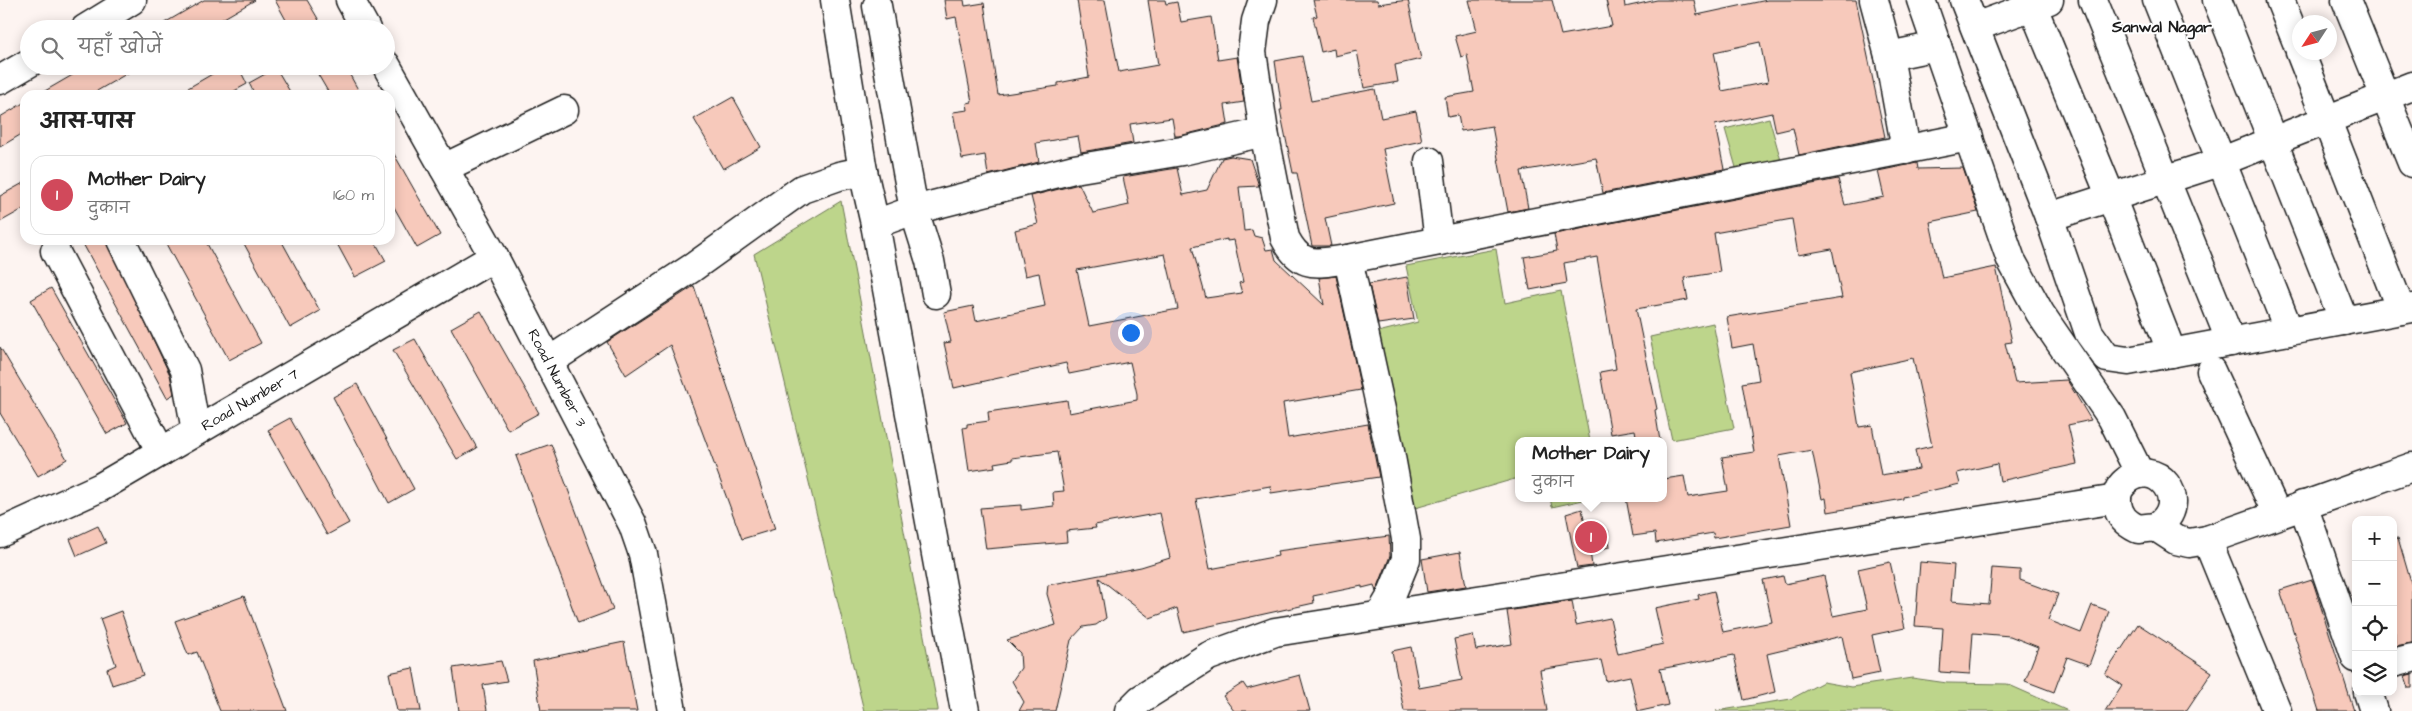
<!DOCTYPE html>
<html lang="hi">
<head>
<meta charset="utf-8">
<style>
	body { margin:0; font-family:"Architects Daughter","Playpen Sans Deva",sans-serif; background:#f6f6f6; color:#222 }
	.controls { position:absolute; right:15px; bottom:15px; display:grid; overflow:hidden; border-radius:10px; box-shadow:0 2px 12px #0003 }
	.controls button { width:45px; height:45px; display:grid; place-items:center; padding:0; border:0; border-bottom:1px solid #e0e0e0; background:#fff; color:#222; font:25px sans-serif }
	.compass { position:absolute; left:2292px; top:15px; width:45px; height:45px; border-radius:50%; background:#fff; box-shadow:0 2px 12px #0003; rotate:234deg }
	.you { position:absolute; left:1130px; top:332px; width:18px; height:18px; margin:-12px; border:4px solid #fff; border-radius:50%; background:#1a73e8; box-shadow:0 0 0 8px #1a73e833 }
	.badge { display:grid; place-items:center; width:32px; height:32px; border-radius:50%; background:#d1495b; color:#fff; font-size:16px; font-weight:700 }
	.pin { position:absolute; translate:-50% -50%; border:2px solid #fff; box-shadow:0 1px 5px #0006 }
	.popup { position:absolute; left:1515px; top:437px; width:152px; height:65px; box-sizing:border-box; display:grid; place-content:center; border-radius:10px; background:#fff; filter:drop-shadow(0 1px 4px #0005); font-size:16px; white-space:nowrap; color:#767676 }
	.popup b { font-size:19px; color:#222 }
	.popup::after { content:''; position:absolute; left:50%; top:100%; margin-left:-10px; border:10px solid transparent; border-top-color:#fff }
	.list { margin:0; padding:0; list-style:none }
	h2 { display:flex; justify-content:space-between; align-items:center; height:65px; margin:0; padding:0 20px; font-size:21px }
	h2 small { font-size:16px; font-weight:400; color:#767676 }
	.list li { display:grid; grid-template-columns:32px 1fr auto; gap:15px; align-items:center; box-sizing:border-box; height:80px; margin:0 10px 10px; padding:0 10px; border:1px solid #e0e0e0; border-radius:15px }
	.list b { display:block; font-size:19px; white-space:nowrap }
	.list p { margin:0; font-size:16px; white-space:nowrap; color:#767676 }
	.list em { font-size:16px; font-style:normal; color:#767676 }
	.icon { flex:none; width:28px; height:28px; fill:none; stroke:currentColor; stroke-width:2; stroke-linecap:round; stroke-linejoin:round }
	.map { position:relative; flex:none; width:2412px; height:711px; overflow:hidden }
	.search { position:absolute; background:#fff; box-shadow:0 2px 12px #0003; left:20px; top:20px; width:375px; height:55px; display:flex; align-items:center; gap:12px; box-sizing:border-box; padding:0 18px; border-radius:28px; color:#767676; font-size:19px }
	.panel { position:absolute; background:#fff; box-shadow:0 2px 12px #0003; left:20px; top:90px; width:375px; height:155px; border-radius:15px }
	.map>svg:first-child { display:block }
</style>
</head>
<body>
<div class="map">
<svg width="2412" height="711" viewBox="0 0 2412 711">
	<rect width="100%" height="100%" fill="#fdf4f1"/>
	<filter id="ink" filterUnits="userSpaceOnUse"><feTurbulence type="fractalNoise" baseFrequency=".02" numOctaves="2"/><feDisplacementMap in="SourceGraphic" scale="10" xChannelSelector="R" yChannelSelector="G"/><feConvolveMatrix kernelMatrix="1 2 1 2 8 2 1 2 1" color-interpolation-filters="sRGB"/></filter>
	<g filter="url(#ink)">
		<!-- green -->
		<g fill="#bdd58b" stroke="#6c7854">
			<polygon points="1769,118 1782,164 1737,171 1725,129"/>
			<polygon points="841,201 938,709 938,711 864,711 754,254"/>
			<polygon points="1496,249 1505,303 1561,291 1590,441 1518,441 1518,478 1412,509 1378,332 1418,322 1406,266"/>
			<polygon points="1713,323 1734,428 1672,440 1650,337"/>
			<polygon points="1550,498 1592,498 1552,507"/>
			<polygon points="1912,678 1947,683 2007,684 2068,711 1716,711 1791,699 1823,682 1851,687"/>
		</g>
		<!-- building -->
		<g fill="#f7c9bb" stroke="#1c1c1c" fill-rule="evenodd">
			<polygon points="204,0 255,0 205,29 154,29"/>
			<polygon points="275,0 307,0 324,29 291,29"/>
			<polygon points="944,0 964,0 965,6 984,3 998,95 1058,86 1058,83 1089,77 1077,0 1105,0 1119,72 1158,65 1148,0 1165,0 1166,4 1177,2 1181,22 1211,17 1218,60 1237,57 1244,102 1225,105 1228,124 1179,136 1175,136 1172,118 1130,124 1133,143 1081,152 1078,136 1036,143 1039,162 988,175 985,155 962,159 953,112 968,110 967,103 972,102 956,17 947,19"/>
			<polygon points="1313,0 1377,0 1378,4 1408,0 1421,59 1395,65 1398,82 1364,88 1357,51 1335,56 1334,49 1321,52 1313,17 1317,16"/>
			<path d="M1469,0H1552L1561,35L1612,26L1606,0H1624L1625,7L1657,0H1694L1697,15L1767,0H1856L1885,137L1799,155L1793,128L1776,132L1772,113L1715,125L1724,169L1603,193L1596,158L1521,171L1528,208L1508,212L1492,126L1461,131L1458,115L1448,117L1445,97L1474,92L1467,55L1461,57L1455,36L1477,31ZM1760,42L1768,82L1722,91L1714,52Z"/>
			<polygon points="1302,56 1311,101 1375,89 1381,118 1416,111 1422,141 1383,149 1394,203 1325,218 1331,246 1312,246 1297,173 1293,173 1280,110 1282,110 1275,61"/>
			<polygon points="88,66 140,66 90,95 38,95"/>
			<polygon points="226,66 238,66 247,84 227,95 176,95"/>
			<polygon points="313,66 345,66 361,95 330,95"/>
			<polygon points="276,68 292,95 255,95 249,83"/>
			<polygon points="733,97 761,147 723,169 694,119"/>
			<polygon points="25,102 25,132 0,147 0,117"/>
			<polygon points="390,147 440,235 417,248 390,200"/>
			<path d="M1231,156L1250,159L1259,186L1239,187L1244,231L1252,230L1254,236L1262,238L1266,250L1273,249L1276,260L1324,305L1319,278L1336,276L1361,390L1283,403L1288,438L1368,424L1379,477L1271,493L1270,486L1196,499L1210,569L1278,556L1277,551L1389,536L1390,556L1376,592L1374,585L1362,588V586L1313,596L1314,603L1183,632L1177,608L1150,618L1099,578L1106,618L1096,625L1083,627L1071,640L1055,711H1019L1024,702L1012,681L1021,668L1020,653L1007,640L1056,625L1047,594L1048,585L1141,567L1170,558L1160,513L1095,525L1096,528L1066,531L1067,542L986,549L980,508L1021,505V510L1054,506L1053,492L1064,491L1057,452L1012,458V460L994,463L995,467L969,471L963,428L967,427V424L989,421L988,412L1067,400L1069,413L1137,400V394L1130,362L1069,374L1066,363L954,388L944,343L951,342L944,312L973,306L976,321L1045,306L1039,273L1025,276L1015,230L1038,224L1031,196L1079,184L1093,213L1129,205L1123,177L1177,168L1183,195L1207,190L1222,158ZM1227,239V241L1234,240L1243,282L1239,283L1242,293L1206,298L1192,247ZM1165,254L1178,309L1089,326L1077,270Z"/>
			<path d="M1917,163L1918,169L1963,168L1978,212L1930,222L1942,278L1996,267L2012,342L2005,343L2015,383L2067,380L2091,420L2068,425L2077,464L2000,481L1997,464L1957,473L1960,484L1903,497V499L1828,512L1826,498L1822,499L1812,450L1779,456L1791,525L1714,538L1713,533L1656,543L1655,533L1633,536L1626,498H1664V479L1684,476L1688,497L1728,491L1722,457L1754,452L1742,383L1759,380L1753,344L1732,348L1727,317L1842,298L1832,249L1798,255L1792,219L1714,233L1720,272L1684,278L1688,300L1636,309L1657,409L1655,410L1660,441H1637L1635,430L1611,434L1600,372L1616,369L1597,257L1564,263L1567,283L1530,290L1524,257L1557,251L1554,234L1838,179L1845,205L1884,197L1878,171ZM1913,358L1932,446L1915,450L1919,469L1881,475L1872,425L1859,427L1850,372Z"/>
			<polygon points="25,182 25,208 0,222 0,196"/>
			<polygon points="81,240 106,240 170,375 174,394 167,398"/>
			<polygon points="164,240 205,240 261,343 229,360"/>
			<polygon points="242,240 281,240 320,311 290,328"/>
			<polygon points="335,240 374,240 386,261 355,277"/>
			<polygon points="1407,277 1414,319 1378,324 1369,284"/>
			<polygon points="694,286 775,529 742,539 670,345 626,375 607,342"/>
			<polygon points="51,288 127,423 107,434 31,300"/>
			<polygon points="481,311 539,413 508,430 451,328"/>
			<polygon points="415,339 477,448 457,459 393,350"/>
			<polygon points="0,347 67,459 38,476 0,413"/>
			<polygon points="357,384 414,489 389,503 333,397"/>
			<polygon points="290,418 349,523 327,535 268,430"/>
			<polygon points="551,444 613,610 578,623 516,456"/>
			<polygon points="1582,509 1587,533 1608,530 1610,547 1590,551 1592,566 1577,568 1566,514"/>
			<polygon points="98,526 106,543 77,556 70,539"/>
			<polygon points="2398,538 2412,586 2412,643 2395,646 2393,539"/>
			<polygon points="1460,552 1466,586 1427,592 1422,559"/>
			<polygon points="1890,562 1905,628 1872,635 1880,673 1851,679 1842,636 1767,654 1775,692 1744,700 1734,655 1660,669 1668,705 1641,711 1638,711 1630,676 1606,681 1601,660 1540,670 1547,711 1404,711 1392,651 1411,647 1419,688 1462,680 1454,639 1473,635 1476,650 1512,644 1507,611 1572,601 1576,625 1610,618 1618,654 1663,644 1655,608 1699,599 1698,595 1714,591 1723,632 1772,622 1763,580 1783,576 1785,584 1824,576 1833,616 1867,609 1858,569"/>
			<polygon points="1920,562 1954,565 1951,601 1989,604 1992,568 2020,570 2020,580 2058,594 2048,620 2081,633 2092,605 2109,611 2089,665 2067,657 2054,692 2025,681 2038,647 2010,636 1973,633 1970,674 1940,672 1943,628 1915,626"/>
			<polygon points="2312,580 2314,585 2354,711 2319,711 2280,590"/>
			<polygon points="244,596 287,711 220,711 197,652 188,655 175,621"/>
			<polygon points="121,611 143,675 112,685 107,669 116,665 100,619"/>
			<polygon points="2138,624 2212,672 2186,711 2105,711 2122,685 2105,674"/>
			<polygon points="624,642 637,711 541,711 533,661"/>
			<polygon points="501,661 507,681 483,685 487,711 459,711 453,668"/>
			<polygon points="413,668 421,711 397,711 389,673"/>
			<polygon points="2412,674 2412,688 2408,688 2404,676"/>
			<polygon points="1300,675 1310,711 1234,711 1223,696 1243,683 1247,689"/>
		</g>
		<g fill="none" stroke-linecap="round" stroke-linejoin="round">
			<defs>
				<g id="minor">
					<polyline points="350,0 366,29"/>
					<polyline points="835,0 863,171 875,224 965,711"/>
					<path d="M1263,0L1256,21L1252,52L1264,132L1285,238C1302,270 1316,263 1348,259L1969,137"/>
					<polyline points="1874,0 1889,56 1937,46"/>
					<polyline points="1921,0 2011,260 2040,313 2112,418 2140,474"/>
					<polyline points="1964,0 2049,217 2089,333 2107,358 2128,361 2412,308"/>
					<polyline points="2030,0 2111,197 2172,353"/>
					<polyline points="2093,0 2231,342"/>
					<polyline points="2157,0 2289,331"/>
					<polyline points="2217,0 2344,321"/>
					<polyline points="2280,0 2300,50"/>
					<polyline points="2346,0 2412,163"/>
					<polyline points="1975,27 2049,0"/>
					<polyline points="85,29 132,0"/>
					<polyline points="2300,52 2401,310"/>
					<polyline points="1889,56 1906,150"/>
					<polyline points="386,65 494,257 633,525 643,554 672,711"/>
					<polyline points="0,80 29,63"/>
					<polyline points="1429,161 1439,241"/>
					<polyline points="444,168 564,110"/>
					<polyline points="2049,217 2220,162 2412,86"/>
					<polyline points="875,224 914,210 877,6"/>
					<polyline points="121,240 185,370 196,431"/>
					<polyline points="55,251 161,452"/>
					<polyline points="1348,259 1389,446 1406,539 1406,559 1390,598 1380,615"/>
					<polyline points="936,294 930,261 914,210 1074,169 1182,151 1264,132"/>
					<polyline points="548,362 692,268 802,189 839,176 863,171"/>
					<polyline points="2211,371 2277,514"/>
					<polyline points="2303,505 2356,658"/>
					<path d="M2156,527C2195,502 2154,454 2125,482C2119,487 2116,495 2117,503C2119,517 2126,523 2138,529L2156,527L2176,540L2189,543L2207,540L2412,467"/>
					<polyline points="0,533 101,487 494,257"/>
					<polyline points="2207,540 2277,711"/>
					<polyline points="2393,663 2412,658"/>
					<polyline points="2368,692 2374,711"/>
					<polyline points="1129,711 1141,699 1209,656 1275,632 2117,499"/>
				</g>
			</defs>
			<!-- minor casing -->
			<use href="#minor" stroke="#1c1c1c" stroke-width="31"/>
			<!-- minor -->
			<use href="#minor" stroke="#fff" stroke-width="28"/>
		</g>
	</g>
	<g text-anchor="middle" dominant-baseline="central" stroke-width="4" stroke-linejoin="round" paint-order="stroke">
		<!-- street labels -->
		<g font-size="15" fill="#1c1c1c" stroke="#fff">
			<text transform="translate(557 378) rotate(62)">Road Number 3</text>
			<text transform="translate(250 400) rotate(-30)">Road Number 7</text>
		</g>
		<!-- neighbourhood labels -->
		<g font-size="16" font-weight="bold" fill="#1c1c1c" stroke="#fff">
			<text x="2162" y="27">Sanwal Nagar</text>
		</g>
	</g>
</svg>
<div class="controls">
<button>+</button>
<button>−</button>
<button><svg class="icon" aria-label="locate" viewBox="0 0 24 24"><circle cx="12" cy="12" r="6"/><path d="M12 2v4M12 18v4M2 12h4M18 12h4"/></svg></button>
<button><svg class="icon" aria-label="layers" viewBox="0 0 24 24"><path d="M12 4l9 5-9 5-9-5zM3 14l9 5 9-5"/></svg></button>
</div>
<svg class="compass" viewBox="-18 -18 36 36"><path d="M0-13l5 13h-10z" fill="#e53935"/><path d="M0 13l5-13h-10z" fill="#767676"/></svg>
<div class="you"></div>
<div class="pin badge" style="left:1591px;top:537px">1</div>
<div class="popup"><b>Mother Dairy</b>दुकान</div>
<div class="search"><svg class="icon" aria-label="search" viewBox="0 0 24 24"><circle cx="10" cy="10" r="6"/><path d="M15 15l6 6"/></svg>यहाँ खोजें</div>
<section class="panel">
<h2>आस-पास<small></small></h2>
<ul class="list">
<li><span class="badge">1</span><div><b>Mother Dairy</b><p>दुकान</p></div><em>160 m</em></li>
</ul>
</section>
</div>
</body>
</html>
